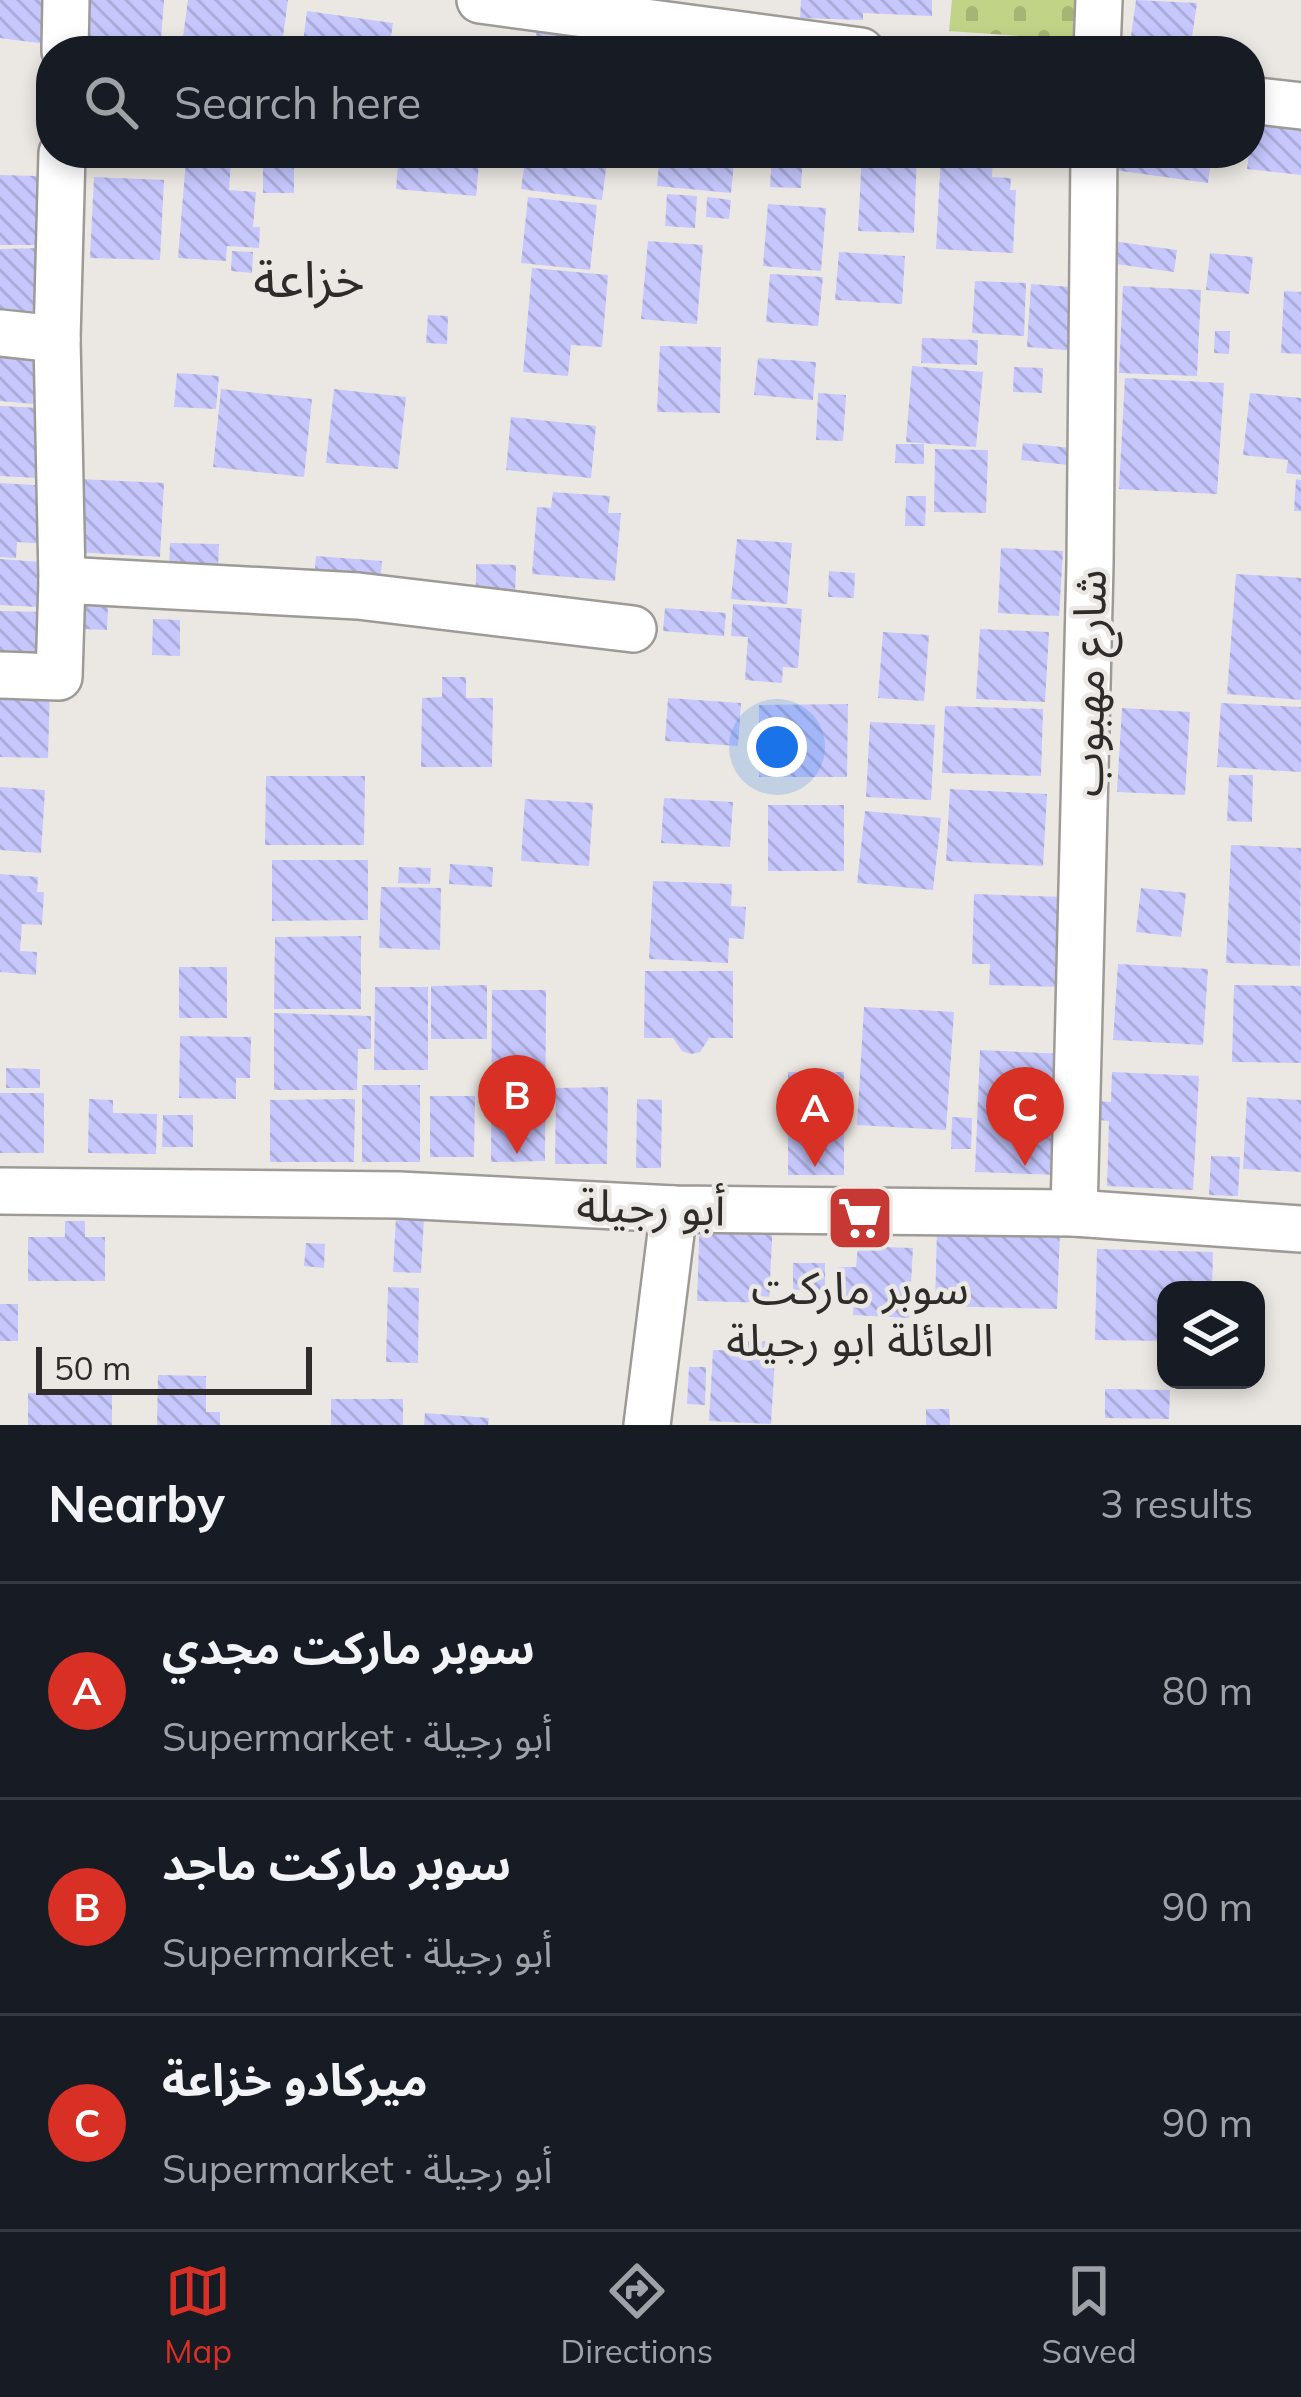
<!DOCTYPE html>
<html lang="en">
<head>
<meta charset="utf-8">
<style>
	body { margin:0; font-family:Mulish,"Noto Sans Arabic",sans-serif; background:#242831; color:#f1f3f6 }
	.controls { position:absolute; right:36px; bottom:36px; display:grid; overflow:hidden; border-radius:24px; box-shadow:0 6px 18px #0003 }
	.controls button { width:108px; height:108px; display:grid; place-items:center; padding:0; border:0; border-bottom:3px solid #363941; background:#171b24; color:#f1f3f6; font:60px sans-serif }
	.scale { position:absolute; left:36px; bottom:30px; width:276px; box-sizing:border-box; padding-left:12px; border:6px solid #2d2c2b; border-top:0; font-size:33px; line-height:42px; white-space:nowrap; color:#2d2c2b; -webkit-text-stroke:9px #ebe8e3; paint-order:stroke }
	.you { position:absolute; left:777px; top:747px; width:42px; height:42px; margin:-30px; border:9px solid #fff; border-radius:50%; background:#1a73e8; box-shadow:0 0 0 18px #1a73e833 }
	.badge { display:grid; place-items:center; width:78px; height:78px; border-radius:50%; background:#d93025; color:#fff; font-size:39px; font-weight:700 }
	.pin { position:absolute; translate:-50% -99px; filter:drop-shadow(0 3px 6px #0008) }
	.pin::after { content:''; position:absolute; top:63px; width:42px; height:36px; background:inherit; clip-path:polygon(0 0,100% 0,50% 100%) }
	.list { margin:0; padding:0; list-style:none }
	h2 { display:flex; justify-content:space-between; align-items:center; height:156px; margin:0; padding:0 48px; font-size:51px }
	h2 small { font-size:39px; font-weight:400; color:#9ea1a6 }
	.list li { display:grid; grid-template-columns:78px 1fr auto; gap:36px; align-items:center; box-sizing:border-box; height:216px; padding:0 48px; border-top:3px solid #363941 }
	.list b { display:block; font-size:45px; white-space:nowrap }
	.list p { margin:0; font-size:39px; white-space:nowrap; color:#9ea1a6 }
	.list em { font-size:39px; font-style:normal; color:#9ea1a6 }
	.icon { flex:none; width:66px; height:66px; fill:none; stroke:currentColor; stroke-width:2; stroke-linecap:round; stroke-linejoin:round }
	.map { position:relative; flex:none; width:1301px; height:1425px; overflow:hidden }
	.search { position:absolute; background:#171b24; box-shadow:0 6px 18px #0003; left:36px; right:36px; top:36px; height:132px; display:flex; align-items:center; gap:30px; box-sizing:border-box; padding:0 42px; border-radius:48px; color:#9ea1a6; font-size:45px }
	.sheet { height:804px; background:#171b24 }
	nav { display:flex; justify-content:space-around; align-items:center; box-sizing:border-box; height:168px; border-top:3px solid #363941; background:#171b24; font-size:33px; color:#9ea1a6 }
	nav a { display:grid; justify-items:center; gap:6px }
	nav .on { color:#d93025 }
	.map>svg:first-child { display:block }
</style>
</head>
<body>
<div class="map">
<svg width="1301" height="1425" viewBox="0 0 1301 1425">
	<defs>
		<pattern id="cemetery-stones" width="16" height="16" patternUnits="userSpaceOnUse" patternTransform="scale(3)"><rect width="16" height="16" fill="#c0d386"/><path d="M2 7V4a2 2 0 0 1 4 0v3zM10 15v-3a2 2 0 0 1 4 0v3z" fill="#a5b574"/></pattern>
		<pattern id="building-back-hatch" width="6" height="6" patternUnits="userSpaceOnUse" patternTransform="scale(3)"><rect width="6" height="6" fill="#c5c7fd"/><path d="M-1 5l2 2M0 0l6 6M5-1l2 2" fill="none" stroke="#aaabd9"/></pattern>
	</defs>
	<rect width="100%" height="100%" fill="#ebe8e3"/>
	<!-- cemetery -->
	<polygon fill="url(#cemetery-stones)" points="952,0 1079,0 1077,40 949,31"/>
	<!-- building -->
	<g fill="url(#building-back-hatch)">
		<polygon points="0,0 52,0 46,44 0,38"/>
		<polygon points="78,0 164,0 160,51 73,51"/>
		<polygon points="188,0 288,0 281,51 181,51"/>
		<polygon points="801,0 932,0 932,16 863,13 863,20 800,18"/>
		<polygon points="1136,0 1197,3 1190,51 1129,51"/>
		<polygon points="307,11 393,23 389,51 302,51"/>
		<polygon points="538,20 629,30 627,51 534,51"/>
		<polygon points="1254,115 1301,121 1301,175 1247,169"/>
		<polygon points="399,153 480,153 476,196 396,189"/>
		<polygon points="526,153 608,153 602,200 521,189"/>
		<polygon points="660,153 735,153 731,193 657,186"/>
		<polygon points="772,153 803,153 801,188 770,187"/>
		<polygon points="862,153 917,153 914,233 858,231"/>
		<polygon points="941,153 993,153 992,177 1011,178 1010,190 1016,190 1013,253 936,249"/>
		<polygon points="1116,153 1212,153 1208,183 1114,170"/>
		<polygon points="186,159 231,162 229,190 256,192 253,227 260,227 259,248 227,246 226,261 178,258"/>
		<polygon points="263,160 294,161 294,193 263,193"/>
		<polygon points="0,175 37,176 36,245 0,245"/>
		<polygon points="94,177 164,180 160,260 90,258"/>
		<polygon points="667,194 697,196 695,228 665,226"/>
		<polygon points="528,197 597,205 590,270 521,263"/>
		<polygon points="707,197 731,200 729,219 706,217"/>
		<polygon points="768,204 826,208 821,271 763,266"/>
		<polygon points="648,241 703,245 697,324 641,319"/>
		<polygon points="1112,241 1177,250 1174,272 1109,263"/>
		<polygon points="40,248 42,320 0,322 0,249"/>
		<polygon points="232,251 253,252 252,273 231,271"/>
		<polygon points="839,252 905,256 902,304 835,300"/>
		<polygon points="1210,253 1253,257 1249,294 1206,290"/>
		<polygon points="532,268 608,275 602,347 571,345 568,376 523,372"/>
		<polygon points="770,274 823,277 818,326 766,322"/>
		<polygon points="975,281 1026,283 1024,336 972,333"/>
		<polygon points="1031,284 1083,288 1078,351 1027,347"/>
		<polygon points="1123,286 1201,290 1197,376 1119,373"/>
		<polygon points="1284,291 1301,292 1301,354 1281,353"/>
		<polygon points="428,315 448,316 447,344 426,343"/>
		<polygon points="1215,331 1230,331 1229,354 1214,353"/>
		<polygon points="922,338 978,340 977,365 921,363"/>
		<polygon points="0,344 40,347 35,404 0,401"/>
		<polygon points="660,346 721,347 720,413 657,412"/>
		<polygon points="758,358 816,362 813,400 754,395"/>
		<polygon points="912,366 983,372 976,447 906,442"/>
		<polygon points="1014,367 1043,368 1042,393 1013,392"/>
		<polygon points="177,373 219,376 216,409 174,407"/>
		<polygon points="1125,378 1224,383 1217,494 1119,489"/>
		<polygon points="221,389 312,399 304,477 213,467"/>
		<polygon points="334,389 406,397 398,469 326,463"/>
		<polygon points="818,393 846,395 843,441 816,440"/>
		<polygon points="1250,393 1301,398 1301,475 1286,473 1288,460 1243,455"/>
		<polygon points="0,406 41,408 37,478 0,476"/>
		<polygon points="511,417 596,426 591,478 506,470"/>
		<polygon points="1023,443 1071,448 1069,465 1021,460"/>
		<polygon points="896,444 924,444 924,464 895,463"/>
		<polygon points="935,449 988,450 986,513 934,512"/>
		<polygon points="80,479 164,483 160,557 76,552"/>
		<polygon points="1296,479 1301,480 1301,511 1294,511"/>
		<polygon points="0,483 51,486 47,544 17,542 16,558 0,557"/>
		<polygon points="553,492 610,496 608,513 621,513 615,581 532,574 537,507 551,508"/>
		<polygon points="906,496 926,496 925,526 905,526"/>
		<polygon points="737,539 792,543 787,604 731,599"/>
		<polygon points="170,543 219,544 218,568 169,567"/>
		<polygon points="1001,548 1063,551 1059,616 998,613"/>
		<polygon points="316,556 382,561 380,583 314,578"/>
		<polygon points="0,559 41,562 38,607 0,605"/>
		<polygon points="476,564 516,565 515,595 476,595"/>
		<polygon points="829,571 855,573 854,598 828,597"/>
		<polygon points="1236,574 1301,578 1301,700 1227,694"/>
		<polygon points="733,604 802,609 798,668 783,667 782,683 745,680 748,637 731,636"/>
		<polygon points="84,605 108,606 107,630 83,629"/>
		<polygon points="665,608 726,613 724,636 663,631"/>
		<polygon points="0,611 46,612 45,671 0,670"/>
		<polygon points="153,619 180,620 180,656 152,655"/>
		<polygon points="980,629 1049,632 1045,702 976,699"/>
		<polygon points="883,632 929,635 924,701 878,698"/>
		<polygon points="442,677 466,677 466,698 493,698 492,767 421,767 422,698 442,697"/>
		<polygon points="0,686 50,686 48,758 0,757"/>
		<polygon points="668,698 741,703 738,746 665,741"/>
		<polygon points="1221,703 1301,707 1301,772 1217,767"/>
		<polygon points="848,704 847,777 759,777 759,705"/>
		<polygon points="945,706 1043,709 1041,776 942,773"/>
		<polygon points="1122,708 1190,712 1185,795 1117,792"/>
		<polygon points="870,722 935,725 931,800 866,797"/>
		<polygon points="1229,775 1253,775 1252,822 1227,821"/>
		<polygon points="266,776 365,776 364,845 265,845"/>
		<polygon points="0,787 45,790 41,853 0,850"/>
		<polygon points="950,789 1047,794 1043,866 946,861"/>
		<polygon points="664,798 733,802 730,847 661,843"/>
		<polygon points="525,799 593,803 589,866 521,861"/>
		<rect x="768" y="805" width="76" height="66"/>
		<polygon points="865,811 941,818 933,890 857,883"/>
		<polygon points="1231,845 1301,848 1300,966 1226,963"/>
		<polygon points="272,860 368,860 368,920 272,921"/>
		<polygon points="450,864 493,867 492,887 449,884"/>
		<polygon points="399,867 431,868 430,884 398,883"/>
		<polygon points="0,874 38,877 37,892 44,892 42,925 22,924 20,951 37,952 36,975 0,972"/>
		<polygon points="653,881 732,884 731,906 746,907 744,939 729,938 728,963 649,959"/>
		<polygon points="381,887 441,888 440,950 379,948"/>
		<polygon points="1141,888 1186,893 1181,937 1136,932"/>
		<polygon points="974,894 1063,897 1061,987 989,985 990,964 972,964"/>
		<polygon points="361,936 361,1009 274,1009 275,937"/>
		<polygon points="1118,964 1208,969 1203,1045 1113,1040"/>
		<rect x="179" y="967" width="48" height="51"/>
		<polygon points="645,971 733,971 733,1038 709,1038 700,1052 691,1054 682,1051 673,1038 644,1038"/>
		<polygon points="487,985 487,1039 431,1039 431,986"/>
		<polygon points="1234,985 1301,986 1301,1063 1232,1062"/>
		<polygon points="375,987 428,987 428,1070 374,1070"/>
		<polygon points="492,990 546,990 545,1161 491,1162"/>
		<polygon points="864,1007 954,1012 946,1130 857,1125"/>
		<polygon points="274,1013 371,1016 371,1049 358,1049 357,1090 274,1090"/>
		<polygon points="180,1036 251,1037 250,1078 236,1078 236,1099 179,1098"/>
		<polygon points="980,1050 1064,1054 1058,1175 975,1172"/>
		<polygon points="6,1068 40,1069 40,1088 6,1088"/>
		<rect x="788" y="1072" width="56" height="103"/>
		<polygon points="1112,1072 1199,1076 1193,1190 1107,1186 1109,1121 1099,1120 1099,1101 1111,1102"/>
		<rect x="362" y="1085" width="58" height="77"/>
		<polygon points="608,1087 607,1164 555,1164 556,1088"/>
		<rect x="0" y="1093" width="44" height="60"/>
		<polygon points="430,1096 475,1096 474,1157 430,1157"/>
		<polygon points="1247,1097 1301,1100 1301,1172 1243,1169"/>
		<polygon points="89,1099 113,1100 113,1113 157,1114 156,1154 88,1153"/>
		<polygon points="355,1099 354,1162 270,1162 270,1100"/>
		<polygon points="637,1099 662,1100 661,1168 636,1168"/>
		<polygon points="163,1115 193,1115 193,1147 162,1147"/>
		<polygon points="952,1117 972,1118 971,1149 951,1149"/>
		<polygon points="1211,1156 1240,1157 1238,1196 1209,1195"/>
		<polygon points="700,1216 773,1218 769,1303 697,1301"/>
		<polygon points="396,1217 424,1218 421,1273 393,1272"/>
		<polygon points="65,1221 85,1221 85,1237 105,1237 105,1281 28,1281 28,1237 65,1237"/>
		<polygon points="937,1229 1060,1232 1057,1309 935,1306"/>
		<polygon points="306,1243 325,1244 324,1268 304,1266"/>
		<polygon points="858,1246 913,1248 909,1318 853,1315 854,1298 836,1297 838,1267 856,1267"/>
		<polygon points="1097,1249 1213,1252 1212,1290 1166,1290 1166,1341 1095,1340"/>
		<rect x="793" y="1263" width="32" height="27"/>
		<polygon points="388,1287 419,1288 418,1363 386,1362"/>
		<rect x="0" y="1304" width="18" height="37"/>
		<polygon points="748,1341 776,1342 771,1424 709,1421 713,1350 748,1351"/>
		<polygon points="689,1367 706,1367 705,1405 687,1404"/>
		<polygon points="158,1375 206,1376 206,1412 220,1412 220,1425 157,1425"/>
		<polygon points="1105,1389 1170,1390 1169,1419 1105,1418"/>
		<rect x="28" y="1393" width="84" height="32"/>
		<rect x="331" y="1399" width="72" height="26"/>
		<polygon points="926,1409 949,1409 950,1425 926,1425"/>
		<polygon points="425,1413 489,1418 488,1425 424,1425"/>
	</g>
	<g fill="none" stroke-linecap="round" stroke-linejoin="round">
		<defs>
			<g id="minor">
				<polyline points="480,0 861,51"/>
				<polyline points="65,51 66,0"/>
				<polyline points="1097,51 1099,0"/>
				<polyline points="1250,100 1301,106"/>
				<polyline points="62,153 57,339 62,580"/>
				<polyline points="0,333 57,339"/>
				<polyline points="0,675 59,677 62,580 358,596 633,629"/>
				<polyline points="0,1191 399,1195 674,1209 1074,1213 1301,1229"/>
				<polyline points="1074,1213 1090,564 1094,153"/>
				<polyline points="647,1425 674,1209"/>
			</g>
		</defs>
		<!-- minor casing -->
		<use href="#minor" stroke="#9e9b97" stroke-width="50"/>
		<!-- minor -->
		<use href="#minor" stroke="#fff" stroke-width="45"/>
	</g>
	<!-- icons -->
	<defs>
		<symbol id="supermarket-square" viewBox="-11 -11 22 22"><rect x="-9" y="-9" width="18" height="18" rx="4" fill="#c73834" stroke="#ebe8e3"/><path d="M-6-5.5h2.5l.6 2H6L4.5 2H-2.5L-4.4-4H-6ZM-1.5 3.2a1.3 1.3 0 1 0 .1 0ZM3 3.2a1.3 1.3 0 1 0 .1 0Z" fill="#fff"/></symbol>
	</defs>
	<g fill-rule="evenodd">
		<use href="#supermarket-square" x="822" y="1180" width="76" height="76"/>
	</g>
	<g text-anchor="middle" dominant-baseline="central" stroke-width="9" stroke-linejoin="round" paint-order="stroke">
		<!-- street labels -->
		<g font-size="45" fill="#2d2c2b" stroke="#ebe8e3">
			<text transform="translate(1087 683) rotate(-89)">شارع مهبوب</text>
			<text transform="translate(651 1206) rotate(2)">أبو رجيلة</text>
		</g>
		<!-- poi labels -->
		<g font-size="45" fill="#2d2c2b" stroke="#ebe8e3">
			<text x="860" y="1287">سوبر ماركت<tspan x="860" dy="52">العائلة ابو رجيلة</tspan></text>
		</g>
		<!-- quarter labels -->
		<g font-size="51" fill="#2d2c2b" stroke="#ebe8e3">
			<text x="309" y="278">خزاعة</text>
		</g>
	</g>
</svg>
<div class="controls">
<button><svg class="icon" aria-label="layers" viewBox="0 0 24 24"><path d="M12 4l9 5-9 5-9-5zM3 14l9 5 9-5"/></svg></button>
</div>
<div class="scale">50 m</div>
<div class="you"></div>
<div class="pin badge" style="left:815px;top:1167px">A</div>
<div class="pin badge" style="left:517px;top:1154px">B</div>
<div class="pin badge" style="left:1025px;top:1166px">C</div>
<div class="search"><svg class="icon" aria-label="search" viewBox="0 0 24 24"><circle cx="10" cy="10" r="6"/><path d="M15 15l6 6"/></svg>Search here</div>
</div>
<section class="sheet">
<h2>Nearby<small>3 results</small></h2>
<ul class="list">
<li><span class="badge">A</span><div><b>سوبر ماركت مجدي</b><p>Supermarket · أبو رجيلة</p></div><em>80 m</em></li>
<li><span class="badge">B</span><div><b>سوبر ماركت ماجد</b><p>Supermarket · أبو رجيلة</p></div><em>90 m</em></li>
<li><span class="badge">C</span><div><b>ميركادو خزاعة</b><p>Supermarket · أبو رجيلة</p></div><em>90 m</em></li>
</ul>
</section>
<nav>
<a class="on"><svg class="icon" aria-label="map" viewBox="0 0 24 24"><path d="M3 6l6-2 6 2 6-2v14l-6 2-6-2-6 2zM9 4v14M15 6v14"/></svg>Map</a>
<a><svg class="icon" aria-label="directions" viewBox="0 0 24 24"><path d="M12 3l9 9-9 9-9-9zM9 14v-3h6M13 9l2 2-2 2"/></svg>Directions</a>
<a><svg class="icon" aria-label="saved" viewBox="0 0 24 24"><path d="M7 4h10v16l-5-4-5 4z"/></svg>Saved</a>
</nav>
</body>
</html>
